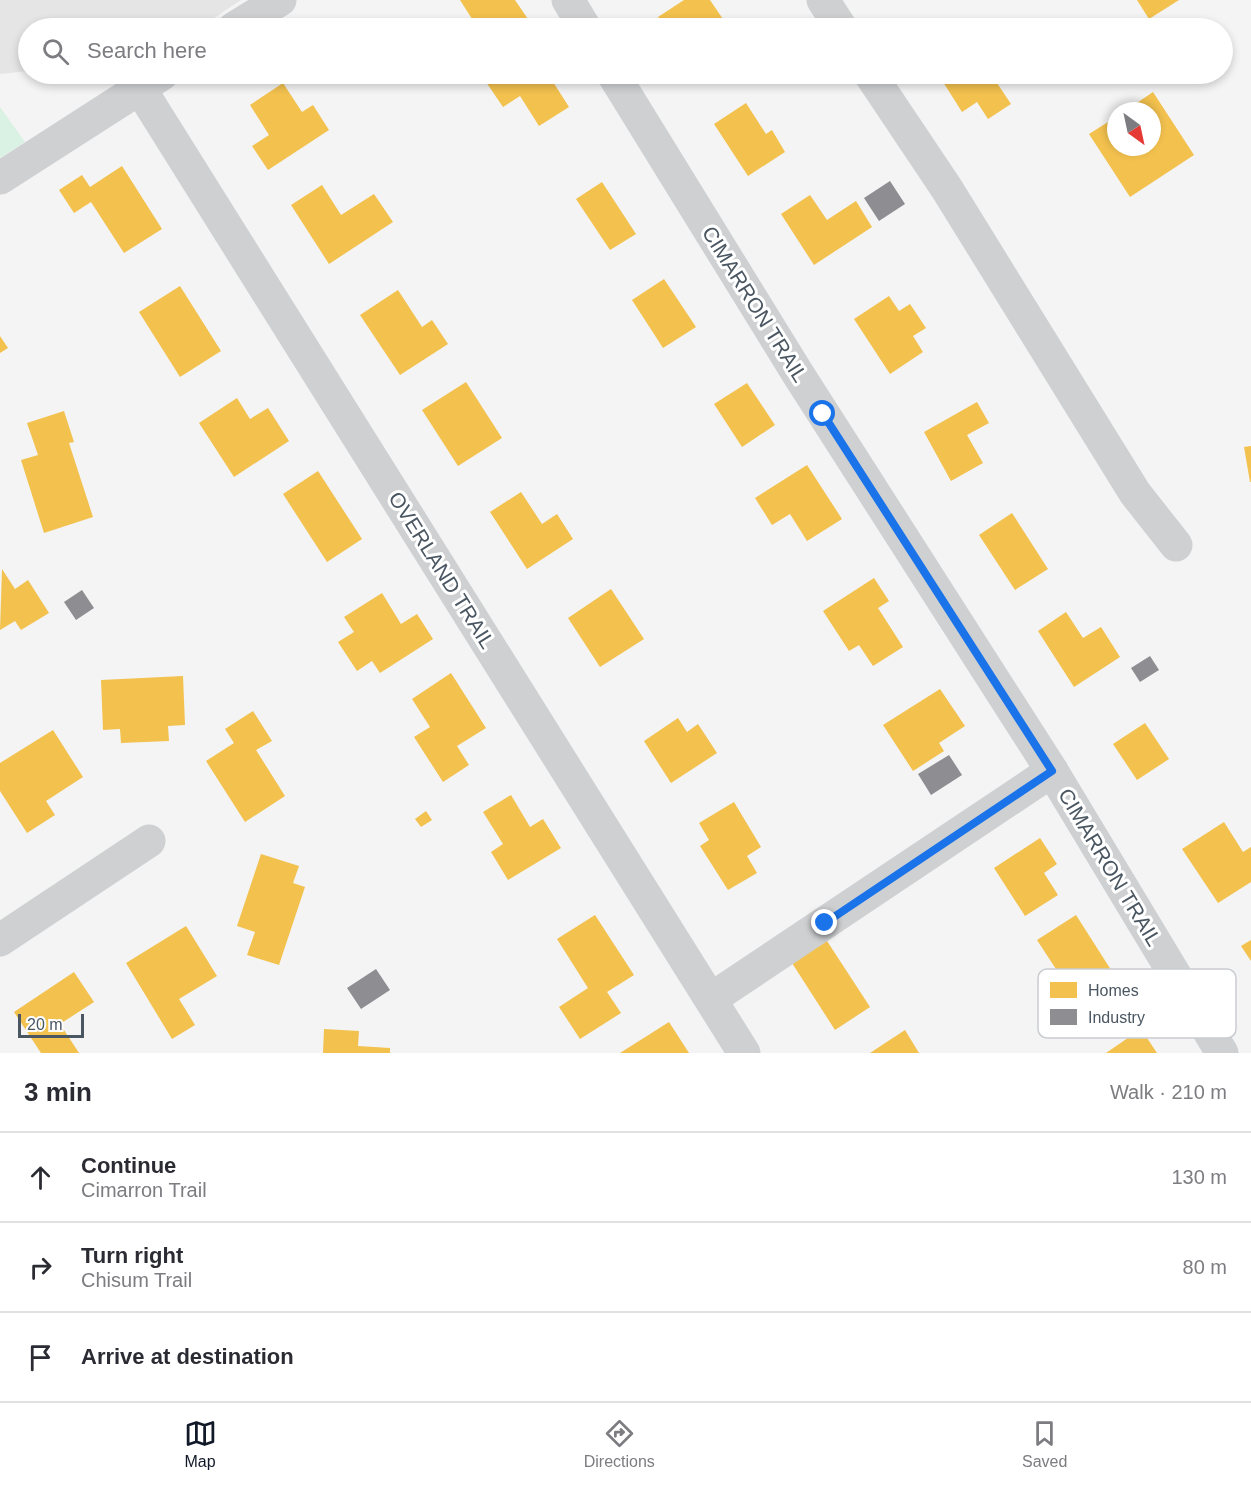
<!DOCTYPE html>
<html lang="en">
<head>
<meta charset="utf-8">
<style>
	body { margin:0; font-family:Helvetica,sans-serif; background:#f7f7f7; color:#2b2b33 }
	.compass { position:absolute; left:1107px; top:102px; width:54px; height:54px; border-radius:50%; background:#fff; box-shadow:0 3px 9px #0003; rotate:147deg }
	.scale { position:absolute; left:18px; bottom:15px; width:66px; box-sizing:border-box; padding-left:6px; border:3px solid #4a5661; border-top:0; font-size:16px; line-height:21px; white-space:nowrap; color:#4a5661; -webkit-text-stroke:4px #fff; paint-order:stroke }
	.stop { position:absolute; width:18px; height:18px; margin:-14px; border:4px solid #1a73e8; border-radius:50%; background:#fff }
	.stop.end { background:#1a73e8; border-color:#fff; box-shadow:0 2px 6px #0008 }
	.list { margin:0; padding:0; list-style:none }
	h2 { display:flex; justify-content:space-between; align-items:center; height:78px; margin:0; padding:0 24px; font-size:26px }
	h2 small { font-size:20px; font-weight:400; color:#7c7c81 }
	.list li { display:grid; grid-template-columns:39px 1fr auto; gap:18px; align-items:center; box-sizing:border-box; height:90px; padding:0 24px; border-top:2px solid #e1e1e2 }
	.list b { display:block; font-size:22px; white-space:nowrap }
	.list p { margin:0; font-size:20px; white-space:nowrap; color:#7c7c81 }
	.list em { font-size:20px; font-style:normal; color:#7c7c81 }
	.icon { flex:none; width:33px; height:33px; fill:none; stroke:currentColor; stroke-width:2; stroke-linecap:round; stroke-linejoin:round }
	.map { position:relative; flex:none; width:1251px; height:1053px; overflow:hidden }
	.search { position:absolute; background:#fff; box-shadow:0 3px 9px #0003; left:18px; right:18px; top:18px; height:66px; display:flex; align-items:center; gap:15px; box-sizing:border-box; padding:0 21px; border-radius:33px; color:#7c7c81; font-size:22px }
	.sheet { height:348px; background:#fff }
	nav { display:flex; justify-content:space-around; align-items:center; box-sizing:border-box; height:84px; border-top:2px solid #e1e1e2; background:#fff; font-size:16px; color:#7c7c81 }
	nav a { display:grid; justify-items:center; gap:3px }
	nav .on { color:#111827 }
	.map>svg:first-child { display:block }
</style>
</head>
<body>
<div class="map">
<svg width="1251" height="1053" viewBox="0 0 1251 1053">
	<rect width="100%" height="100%" fill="#f4f4f4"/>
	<!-- education -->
	<polygon fill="#e6e5e6" points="0,0 241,0 199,28 28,28 28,71 0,74"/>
	<!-- green -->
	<polygon fill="#d9f2e3" points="0,107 25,142 0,158"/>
	<!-- homes -->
	<g fill="#f2c14e">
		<polygon points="460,0 515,0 530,22 520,28 464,28 474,22"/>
		<polygon points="684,0 710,0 729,28 666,28 658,17"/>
		<polygon points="1137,0 1179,0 1149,19"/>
		<polygon points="498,74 548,74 569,107 539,126 520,96 503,107 486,82"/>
		<polygon points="938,74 991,74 1011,104 988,119 977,102 962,112"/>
		<polygon points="283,83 302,112 313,105 329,130 268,170 252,146 269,135 250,105"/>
		<polygon points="1153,92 1194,155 1130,197 1089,134 1116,117 1116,147 1152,147 1152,111 1125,111"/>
		<polygon points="746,103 766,134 772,130 785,152 748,176 714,124"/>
		<polygon points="122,166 162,229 124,253 91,202 74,213 59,190 82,175 90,187"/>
		<polygon points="602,182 636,234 610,250 576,199"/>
		<polygon points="322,185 341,215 374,194 393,222 329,264 291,205"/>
		<polygon points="810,195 827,220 856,201 872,227 814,265 781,214"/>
		<polygon points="664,279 696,327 663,348 632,300"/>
		<polygon points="180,286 221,351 180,377 139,312"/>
		<polygon points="398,290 422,327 432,320 448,344 400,375 360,315"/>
		<polygon points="889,296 899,311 910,304 926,328 913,336 923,352 890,374 854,319"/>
		<polygon points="0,336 8,348 0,353"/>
		<polygon points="466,382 502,438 458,466 422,410"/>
		<polygon points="747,383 775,425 742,447 714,404"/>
		<polygon points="237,398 250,419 268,408 289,441 234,477 199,423"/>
		<polygon points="977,402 989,423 967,435 983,463 951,481 924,432"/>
		<polygon points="64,411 74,442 69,443 93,517 44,533 21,460 38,455 27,423"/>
		<polygon points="1251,446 1251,482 1250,482 1244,447"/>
		<polygon points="807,465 842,519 807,541 790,514 772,525 755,498"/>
		<polygon points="318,471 362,539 327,562 283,494"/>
		<polygon points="521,492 542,524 557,514 573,539 527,569 490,512"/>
		<polygon points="1012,513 1048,569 1015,590 979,535"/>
		<polygon points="2,569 15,589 28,580 49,613 21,630 15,621 0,630"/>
		<polygon points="874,578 889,601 878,608 903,647 873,666 859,645 849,651 823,611"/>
		<polygon points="611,589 644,639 600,667 568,618"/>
		<polygon points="382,593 401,624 417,614 433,639 380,673 372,661 357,671 338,642 354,632 344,617"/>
		<polygon points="1066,612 1083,638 1101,627 1120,657 1074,687 1038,631"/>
		<polygon points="451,673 486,728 457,746 469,765 443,782 414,737 430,727 412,699"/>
		<polygon points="183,676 185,725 168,726 169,741 121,743 120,729 103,730 101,680"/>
		<polygon points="940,689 965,726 939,743 944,751 913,771 883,725"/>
		<polygon points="253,711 272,741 256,750 285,796 245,822 206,761 234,743 225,729"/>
		<polygon points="678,718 687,732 698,724 717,753 671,783 644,741"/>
		<polygon points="1145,723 1169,759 1137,780 1113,744"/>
		<polygon points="53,730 83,777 46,801 55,815 27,833 0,791 0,763"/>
		<polygon points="511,795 530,827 543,819 561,848 508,880 491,852 503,844 483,812"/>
		<polygon points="734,802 761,847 747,856 757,873 728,890 700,846 709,840 699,823"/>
		<polygon points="426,811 432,820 421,827 415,819"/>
		<polygon points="1224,822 1243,852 1251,847 1251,882 1218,903 1182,849"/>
		<polygon points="1040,838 1057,864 1044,873 1058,895 1025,916 994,868"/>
		<polygon points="261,854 299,866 293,883 305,887 279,965 247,955 255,932 237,926"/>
		<polygon points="595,915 634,975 607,992 621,1013 580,1039 559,1007 588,988 557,939"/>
		<polygon points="1076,915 1120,984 1082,1009 1037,940"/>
		<polygon points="186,926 217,976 179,999 195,1025 172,1039 126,963"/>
		<polygon points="1251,940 1251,961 1241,946"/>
		<polygon points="827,941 870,1007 835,1030 792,963"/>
		<polygon points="74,972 94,1002 60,1024 79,1053 41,1053 14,1012"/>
		<polygon points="669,1022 689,1053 620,1053"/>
		<polygon points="324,1029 359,1031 358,1046 390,1048 390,1053 323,1053"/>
		<polygon points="1141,1029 1157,1053 1106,1053"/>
		<polygon points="905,1030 919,1053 870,1053"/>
	</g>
	<!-- industry -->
	<g fill="#8d8d92">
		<polygon points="890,181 905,204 879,221 864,198"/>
		<polygon points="82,590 94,608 76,620 64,602"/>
		<polygon points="1150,656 1159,670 1140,682 1131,668"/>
		<polygon points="949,755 962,775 931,795 918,774"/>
		<polygon points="376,969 390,990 361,1009 347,988"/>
	</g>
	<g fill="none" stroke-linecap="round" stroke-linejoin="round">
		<!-- minor -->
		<g stroke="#ced0d2" stroke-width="33">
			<polyline points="568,0 585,28"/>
			<polyline points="823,0 841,28"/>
			<polyline points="234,28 280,0"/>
			<polyline points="613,74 798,374 1052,771 1222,1053"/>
			<polyline points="870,74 947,189 1135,493 1176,545"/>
			<polyline points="139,87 744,1053"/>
			<polyline points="0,178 162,74"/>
			<polyline points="0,940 149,841"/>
			<polyline points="711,999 1052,771"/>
		</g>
	</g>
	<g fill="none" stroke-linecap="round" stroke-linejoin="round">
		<!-- route -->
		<polyline stroke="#1a73e8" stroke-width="8" points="823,414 1052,771 825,923"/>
	</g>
	<g text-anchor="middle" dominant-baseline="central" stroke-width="6" stroke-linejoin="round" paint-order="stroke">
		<!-- street labels -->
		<g font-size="21" fill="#4a5661" stroke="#fff">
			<text transform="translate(755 304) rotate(58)">CIMARRON TRAIL</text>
			<text transform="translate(442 570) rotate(58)">OVERLAND TRAIL</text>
			<text transform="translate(1110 867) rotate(59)">CIMARRON TRAIL</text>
		</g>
	</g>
	<!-- legend -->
	<rect x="1038" y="969" width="198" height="69" rx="9" fill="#fff" stroke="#c9ccd0" stroke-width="1.5"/>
	<rect x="1050" y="982" width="27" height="16" fill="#f2c14e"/>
	<rect x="1050" y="1009" width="27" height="16" fill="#8d8d92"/>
	<g font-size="16" fill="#4a5661">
		<text x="1088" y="996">Homes</text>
		<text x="1088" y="1023">Industry</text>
	</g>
</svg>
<svg class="compass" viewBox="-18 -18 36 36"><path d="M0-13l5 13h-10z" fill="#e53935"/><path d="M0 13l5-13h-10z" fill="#7c7c81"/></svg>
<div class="scale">20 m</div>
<div class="stop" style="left:823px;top:414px"></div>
<div class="stop end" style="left:825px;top:923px"></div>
<div class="search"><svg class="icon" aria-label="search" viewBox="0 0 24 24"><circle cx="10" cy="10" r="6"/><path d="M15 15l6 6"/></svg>Search here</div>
</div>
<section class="sheet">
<h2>3 min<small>Walk · 210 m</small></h2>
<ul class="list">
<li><svg class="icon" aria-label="ahead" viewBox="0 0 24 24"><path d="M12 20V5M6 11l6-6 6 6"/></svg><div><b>Continue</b><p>Cimarron Trail</p></div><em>130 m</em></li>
<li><svg class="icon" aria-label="right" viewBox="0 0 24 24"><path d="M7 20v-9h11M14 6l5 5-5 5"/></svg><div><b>Turn right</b><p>Chisum Trail</p></div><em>80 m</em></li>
<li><svg class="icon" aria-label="arrive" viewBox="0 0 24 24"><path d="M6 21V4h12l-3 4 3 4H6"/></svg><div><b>Arrive at destination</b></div></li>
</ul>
</section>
<nav>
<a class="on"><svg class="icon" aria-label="map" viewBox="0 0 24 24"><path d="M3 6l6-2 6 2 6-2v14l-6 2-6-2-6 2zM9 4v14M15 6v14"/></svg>Map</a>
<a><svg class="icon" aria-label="directions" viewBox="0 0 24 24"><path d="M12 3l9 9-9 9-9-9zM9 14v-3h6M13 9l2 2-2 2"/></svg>Directions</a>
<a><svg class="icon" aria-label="saved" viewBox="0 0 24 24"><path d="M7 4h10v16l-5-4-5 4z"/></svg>Saved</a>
</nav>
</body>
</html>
